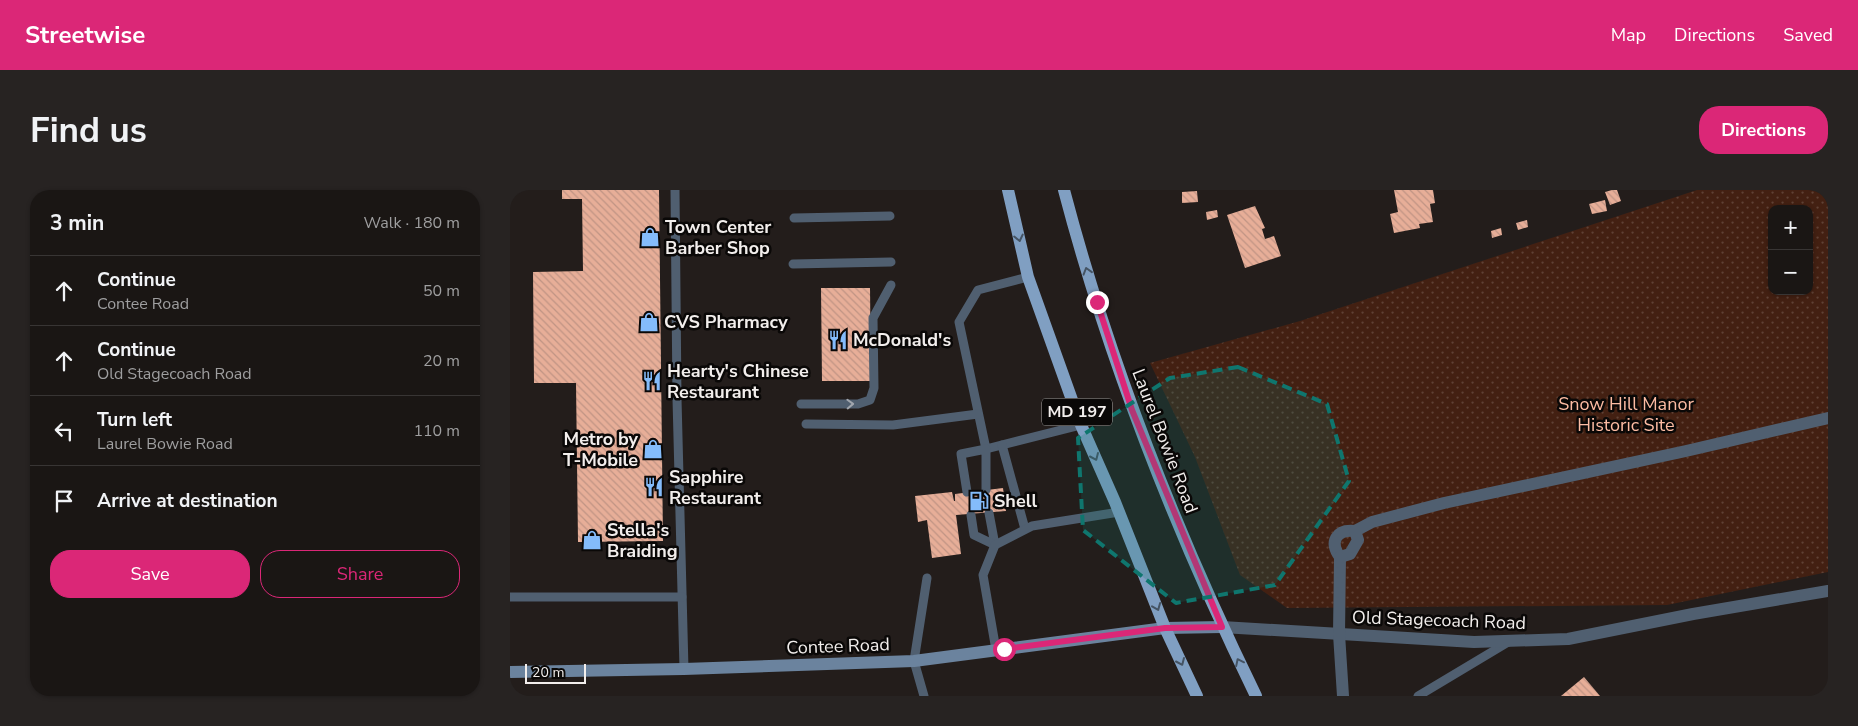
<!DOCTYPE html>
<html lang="en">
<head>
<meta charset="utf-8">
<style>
	body { margin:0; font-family:"Nunito Sans",sans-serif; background:#272322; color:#f1f3f6 }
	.controls { position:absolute; right:15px; top:15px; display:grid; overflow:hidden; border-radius:10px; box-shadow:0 1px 4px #0004 }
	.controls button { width:45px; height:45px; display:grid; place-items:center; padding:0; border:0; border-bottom:1px solid #383534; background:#1a1614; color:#f1f3f6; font:25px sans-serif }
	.scale { position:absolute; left:15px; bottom:12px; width:61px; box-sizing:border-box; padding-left:5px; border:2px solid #f2eeec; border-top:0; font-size:14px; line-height:18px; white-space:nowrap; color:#f2eeec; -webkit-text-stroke:4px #0a0807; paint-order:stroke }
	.stop { position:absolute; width:15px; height:15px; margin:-11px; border:4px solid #db2777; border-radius:50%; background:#fff }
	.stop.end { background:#db2777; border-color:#fff; box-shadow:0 1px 5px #0008 }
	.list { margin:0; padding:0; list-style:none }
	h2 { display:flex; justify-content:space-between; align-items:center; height:65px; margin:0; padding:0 20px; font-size:21px }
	h2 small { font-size:16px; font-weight:400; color:#9f9fa0 }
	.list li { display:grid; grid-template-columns:32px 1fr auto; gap:15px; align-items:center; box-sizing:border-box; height:70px; padding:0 20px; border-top:1px solid #383534 }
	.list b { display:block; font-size:19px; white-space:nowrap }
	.list p { margin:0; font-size:16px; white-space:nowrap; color:#9f9fa0 }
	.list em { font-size:16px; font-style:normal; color:#9f9fa0 }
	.actions { display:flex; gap:10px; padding:15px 20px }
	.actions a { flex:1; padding:11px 0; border:1px solid #db2777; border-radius:20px; text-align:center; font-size:18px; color:#db2777 }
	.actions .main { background:#db2777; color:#fff }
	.icon { flex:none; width:28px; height:28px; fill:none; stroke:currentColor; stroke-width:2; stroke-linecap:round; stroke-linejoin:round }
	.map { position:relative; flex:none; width:1318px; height:506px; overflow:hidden; border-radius:20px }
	header { display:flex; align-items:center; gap:30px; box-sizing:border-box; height:70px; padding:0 25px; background:#db2777; color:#fff }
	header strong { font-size:24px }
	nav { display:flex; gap:28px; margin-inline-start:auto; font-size:18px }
	.intro { display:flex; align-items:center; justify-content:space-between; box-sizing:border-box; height:120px; padding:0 30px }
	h1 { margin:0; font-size:35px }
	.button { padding:12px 22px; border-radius:20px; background:#db2777; color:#fff; font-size:18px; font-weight:700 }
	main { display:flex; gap:30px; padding:0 30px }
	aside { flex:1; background:#1a1614; border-radius:20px; box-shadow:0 1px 4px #0004 }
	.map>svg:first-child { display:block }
</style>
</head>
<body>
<header>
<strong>Streetwise</strong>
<nav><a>Map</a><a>Directions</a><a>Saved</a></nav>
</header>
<div class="intro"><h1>Find us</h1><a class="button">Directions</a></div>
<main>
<aside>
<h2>3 min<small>Walk · 180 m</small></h2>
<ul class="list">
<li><svg class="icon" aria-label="ahead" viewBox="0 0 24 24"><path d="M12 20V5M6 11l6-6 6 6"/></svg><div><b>Continue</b><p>Contee Road</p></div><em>50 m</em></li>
<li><svg class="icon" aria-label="ahead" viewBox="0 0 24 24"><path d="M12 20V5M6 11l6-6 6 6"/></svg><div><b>Continue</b><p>Old Stagecoach Road</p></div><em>20 m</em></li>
<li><svg class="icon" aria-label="left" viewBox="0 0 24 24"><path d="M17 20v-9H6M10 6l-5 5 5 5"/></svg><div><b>Turn left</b><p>Laurel Bowie Road</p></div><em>110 m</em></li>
<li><svg class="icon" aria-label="arrive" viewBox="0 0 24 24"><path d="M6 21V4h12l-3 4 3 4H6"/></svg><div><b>Arrive at destination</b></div></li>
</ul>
<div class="actions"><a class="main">Save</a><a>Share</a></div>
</aside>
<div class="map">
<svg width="1318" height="506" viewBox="0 0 1318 506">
	<defs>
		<pattern id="grass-dots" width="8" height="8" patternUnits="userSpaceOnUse" patternTransform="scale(1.25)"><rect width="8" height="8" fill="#432012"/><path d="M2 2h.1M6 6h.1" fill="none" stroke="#5f4135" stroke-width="1.8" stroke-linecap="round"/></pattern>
		<pattern id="building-back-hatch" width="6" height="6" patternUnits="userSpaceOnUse" patternTransform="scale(1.25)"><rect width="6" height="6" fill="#e7ae98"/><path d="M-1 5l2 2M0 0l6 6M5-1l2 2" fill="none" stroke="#c09484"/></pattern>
	</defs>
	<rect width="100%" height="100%" fill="#231d1b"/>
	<!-- grass -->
	<path fill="url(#grass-dots)" fill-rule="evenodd" d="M1187,0H1318V382L1157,415L777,418L730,385L685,267L640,173L790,131ZM1262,19H1299V101H1262Z"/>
	<!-- building -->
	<g fill="url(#building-back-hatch)">
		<polygon points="52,0 149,0 153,351 68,352 66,193 24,193 23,82 73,81 72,9 52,9"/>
		<polygon points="884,0 923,0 925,13 920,14 923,32 909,34 910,38 884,43 880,24 888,22"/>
		<polygon points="1102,0 1107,0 1111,11 1100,15 1095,2"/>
		<polygon points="687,1 688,12 672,13 672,2"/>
		<polygon points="1095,10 1097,21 1082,24 1079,14"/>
		<polygon points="745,16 755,38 752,39 755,49 764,46 771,66 735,78 717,25"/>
		<polygon points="707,20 708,27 697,30 696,22"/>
		<polygon points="1017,30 1018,37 1008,40 1006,33"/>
		<polygon points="991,38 992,45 982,48 981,41"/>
		<polygon points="311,98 360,98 361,191 312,191"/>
		<polygon points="493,298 496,321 446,325 451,364 422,368 417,330 408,332 405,306 442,302 444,311 445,311 445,304"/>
		<polygon points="1074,487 1090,506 1051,506"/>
	</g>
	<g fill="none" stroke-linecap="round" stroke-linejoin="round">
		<!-- lane -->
		<g stroke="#505f70" stroke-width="9">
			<polyline points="165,0 167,209 174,479"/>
			<polyline points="284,28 380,26"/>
			<polyline points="283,74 381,72"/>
			<polyline points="518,87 468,100 449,132 476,259 571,235"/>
			<polyline points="291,214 348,214 360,210 364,198 363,128 381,95"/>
			<polyline points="296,234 383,235 468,224"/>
			<polyline points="492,255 515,339"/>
			<polyline points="457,302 451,264 476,259 476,300"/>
			<polyline points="479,323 485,355"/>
			<polyline points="461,325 464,345 485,355"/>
			<polyline points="0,407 172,407"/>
			<polyline points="486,460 473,385 485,355 522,336 609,322"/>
			<polyline points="414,506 404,471 417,388"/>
			<polyline points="908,506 1000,451"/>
		</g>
		<!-- street -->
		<g stroke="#505f70" stroke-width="12">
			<path d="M830,367C819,352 826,339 845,341"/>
			<polyline points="712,437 964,452 1058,449 1183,424 1318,401"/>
			<polyline points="833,506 829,444 830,367 840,364 848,350 845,341 862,332 934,313 1176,261 1318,228"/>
		</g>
		<!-- secondary -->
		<polyline stroke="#6b839e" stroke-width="12" points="0,482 174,479 404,471 655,438 712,437"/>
		<!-- primary -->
		<g stroke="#809fc2" stroke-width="12">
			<polyline points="498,0 518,87 571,235 605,312 655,438 687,506"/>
			<path d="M554,0C600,175 667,344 746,506"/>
		</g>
	</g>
	<!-- one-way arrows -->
	<defs><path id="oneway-chevron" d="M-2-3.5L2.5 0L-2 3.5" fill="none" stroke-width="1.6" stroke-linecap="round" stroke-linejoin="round" transform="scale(1.25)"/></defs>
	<g stroke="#455464">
		<use href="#oneway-chevron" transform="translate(509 48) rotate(77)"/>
		<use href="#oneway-chevron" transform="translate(577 81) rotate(-107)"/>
		<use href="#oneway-chevron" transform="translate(585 267) rotate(66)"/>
		<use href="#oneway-chevron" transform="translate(647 417) rotate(68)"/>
		<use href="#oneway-chevron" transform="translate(671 472) rotate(66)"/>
		<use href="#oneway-chevron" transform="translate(729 472) rotate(-116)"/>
	</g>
	<use stroke="#a1a6ae" href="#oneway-chevron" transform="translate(340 214) rotate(-2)"/>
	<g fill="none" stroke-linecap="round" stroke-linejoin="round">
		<!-- route -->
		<polyline stroke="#db2777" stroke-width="6" points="494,459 655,438 712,437 622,220 587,112"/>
	</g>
	<!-- marked area -->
	<path fill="#0f766e" fill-opacity="0.2" stroke="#0f766e" stroke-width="4" stroke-dasharray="10 6" stroke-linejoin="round" d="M728,177L817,214L839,291L765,395L666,413L573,340L568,248L660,188Z"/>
	<!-- icons -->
	<defs>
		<symbol id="shop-bare" viewBox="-9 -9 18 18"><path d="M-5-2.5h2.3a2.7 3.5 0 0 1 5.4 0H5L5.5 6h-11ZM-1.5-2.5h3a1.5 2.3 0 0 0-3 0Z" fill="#84bcfb" stroke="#0a0807" stroke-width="2.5" paint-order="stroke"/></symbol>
		<symbol id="restaurant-bare" viewBox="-9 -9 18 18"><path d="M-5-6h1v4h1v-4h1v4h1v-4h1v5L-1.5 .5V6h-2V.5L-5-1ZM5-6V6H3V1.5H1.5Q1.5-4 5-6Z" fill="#84bcfb" stroke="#0a0807" stroke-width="2.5" paint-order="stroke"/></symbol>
		<symbol id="fuel-bare" viewBox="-9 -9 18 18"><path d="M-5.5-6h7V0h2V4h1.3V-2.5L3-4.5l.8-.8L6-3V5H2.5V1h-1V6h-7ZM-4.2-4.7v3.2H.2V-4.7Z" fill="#84bcfb" stroke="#0a0807" stroke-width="2.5" paint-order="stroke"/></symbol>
	</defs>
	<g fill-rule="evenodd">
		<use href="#shop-bare" x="126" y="33" width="28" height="28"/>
		<use href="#shop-bare" x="125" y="118" width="28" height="28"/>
		<use href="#restaurant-bare" x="314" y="136" width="28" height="28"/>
		<use href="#restaurant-bare" x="128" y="177" width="28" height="28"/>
		<use href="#shop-bare" x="129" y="245" width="28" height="28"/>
		<use href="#restaurant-bare" x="130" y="283" width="28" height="28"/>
		<use href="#fuel-bare" x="455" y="297" width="28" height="28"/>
		<use href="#shop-bare" x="68" y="336" width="28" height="28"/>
	</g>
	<g text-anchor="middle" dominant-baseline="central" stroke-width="5" stroke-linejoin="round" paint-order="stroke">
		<!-- shield labels -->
		<rect fill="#0a0807" stroke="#aca9a7" stroke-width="1" x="532" y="208.5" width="70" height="27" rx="4"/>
		<g font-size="16" font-weight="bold" fill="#f2eeec">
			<text x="567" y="222">MD 197</text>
		</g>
		<!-- poi labels -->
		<g font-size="18" font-weight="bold" fill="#f2eeec" stroke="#0a0807" text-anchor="start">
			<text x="155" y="37">Town Center<tspan x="155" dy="21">Barber Shop</tspan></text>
			<text x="154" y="132">CVS Pharmacy</text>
			<text x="343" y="150">McDonald's</text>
			<text x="157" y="181">Hearty's Chinese<tspan x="157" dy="21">Restaurant</tspan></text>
			<text x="128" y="249" text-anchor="end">Metro by<tspan x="128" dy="21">T-Mobile</tspan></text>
			<text x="159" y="287">Sapphire<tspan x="159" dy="21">Restaurant</tspan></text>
			<text x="484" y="311">Shell</text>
			<text x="97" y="340">Stella's<tspan x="97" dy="21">Braiding</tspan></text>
		</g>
		<!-- park labels -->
		<g font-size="18" fill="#fdbca3" stroke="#0a0807">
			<text x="1116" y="214">Snow Hill Manor<tspan x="1116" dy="21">Historic Site</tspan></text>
		</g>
		<!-- street labels -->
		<g font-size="18" fill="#f2eeec" stroke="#0a0807">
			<text transform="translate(655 251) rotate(69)">Laurel Bowie Road</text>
			<text transform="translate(929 430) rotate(2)">Old Stagecoach Road</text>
			<text transform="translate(328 456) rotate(-2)">Contee Road</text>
		</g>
	</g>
</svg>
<div class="controls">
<button>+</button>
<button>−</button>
</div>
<div class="scale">20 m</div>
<div class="stop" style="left:494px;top:459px"></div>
<div class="stop end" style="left:587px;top:112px"></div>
</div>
</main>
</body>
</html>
